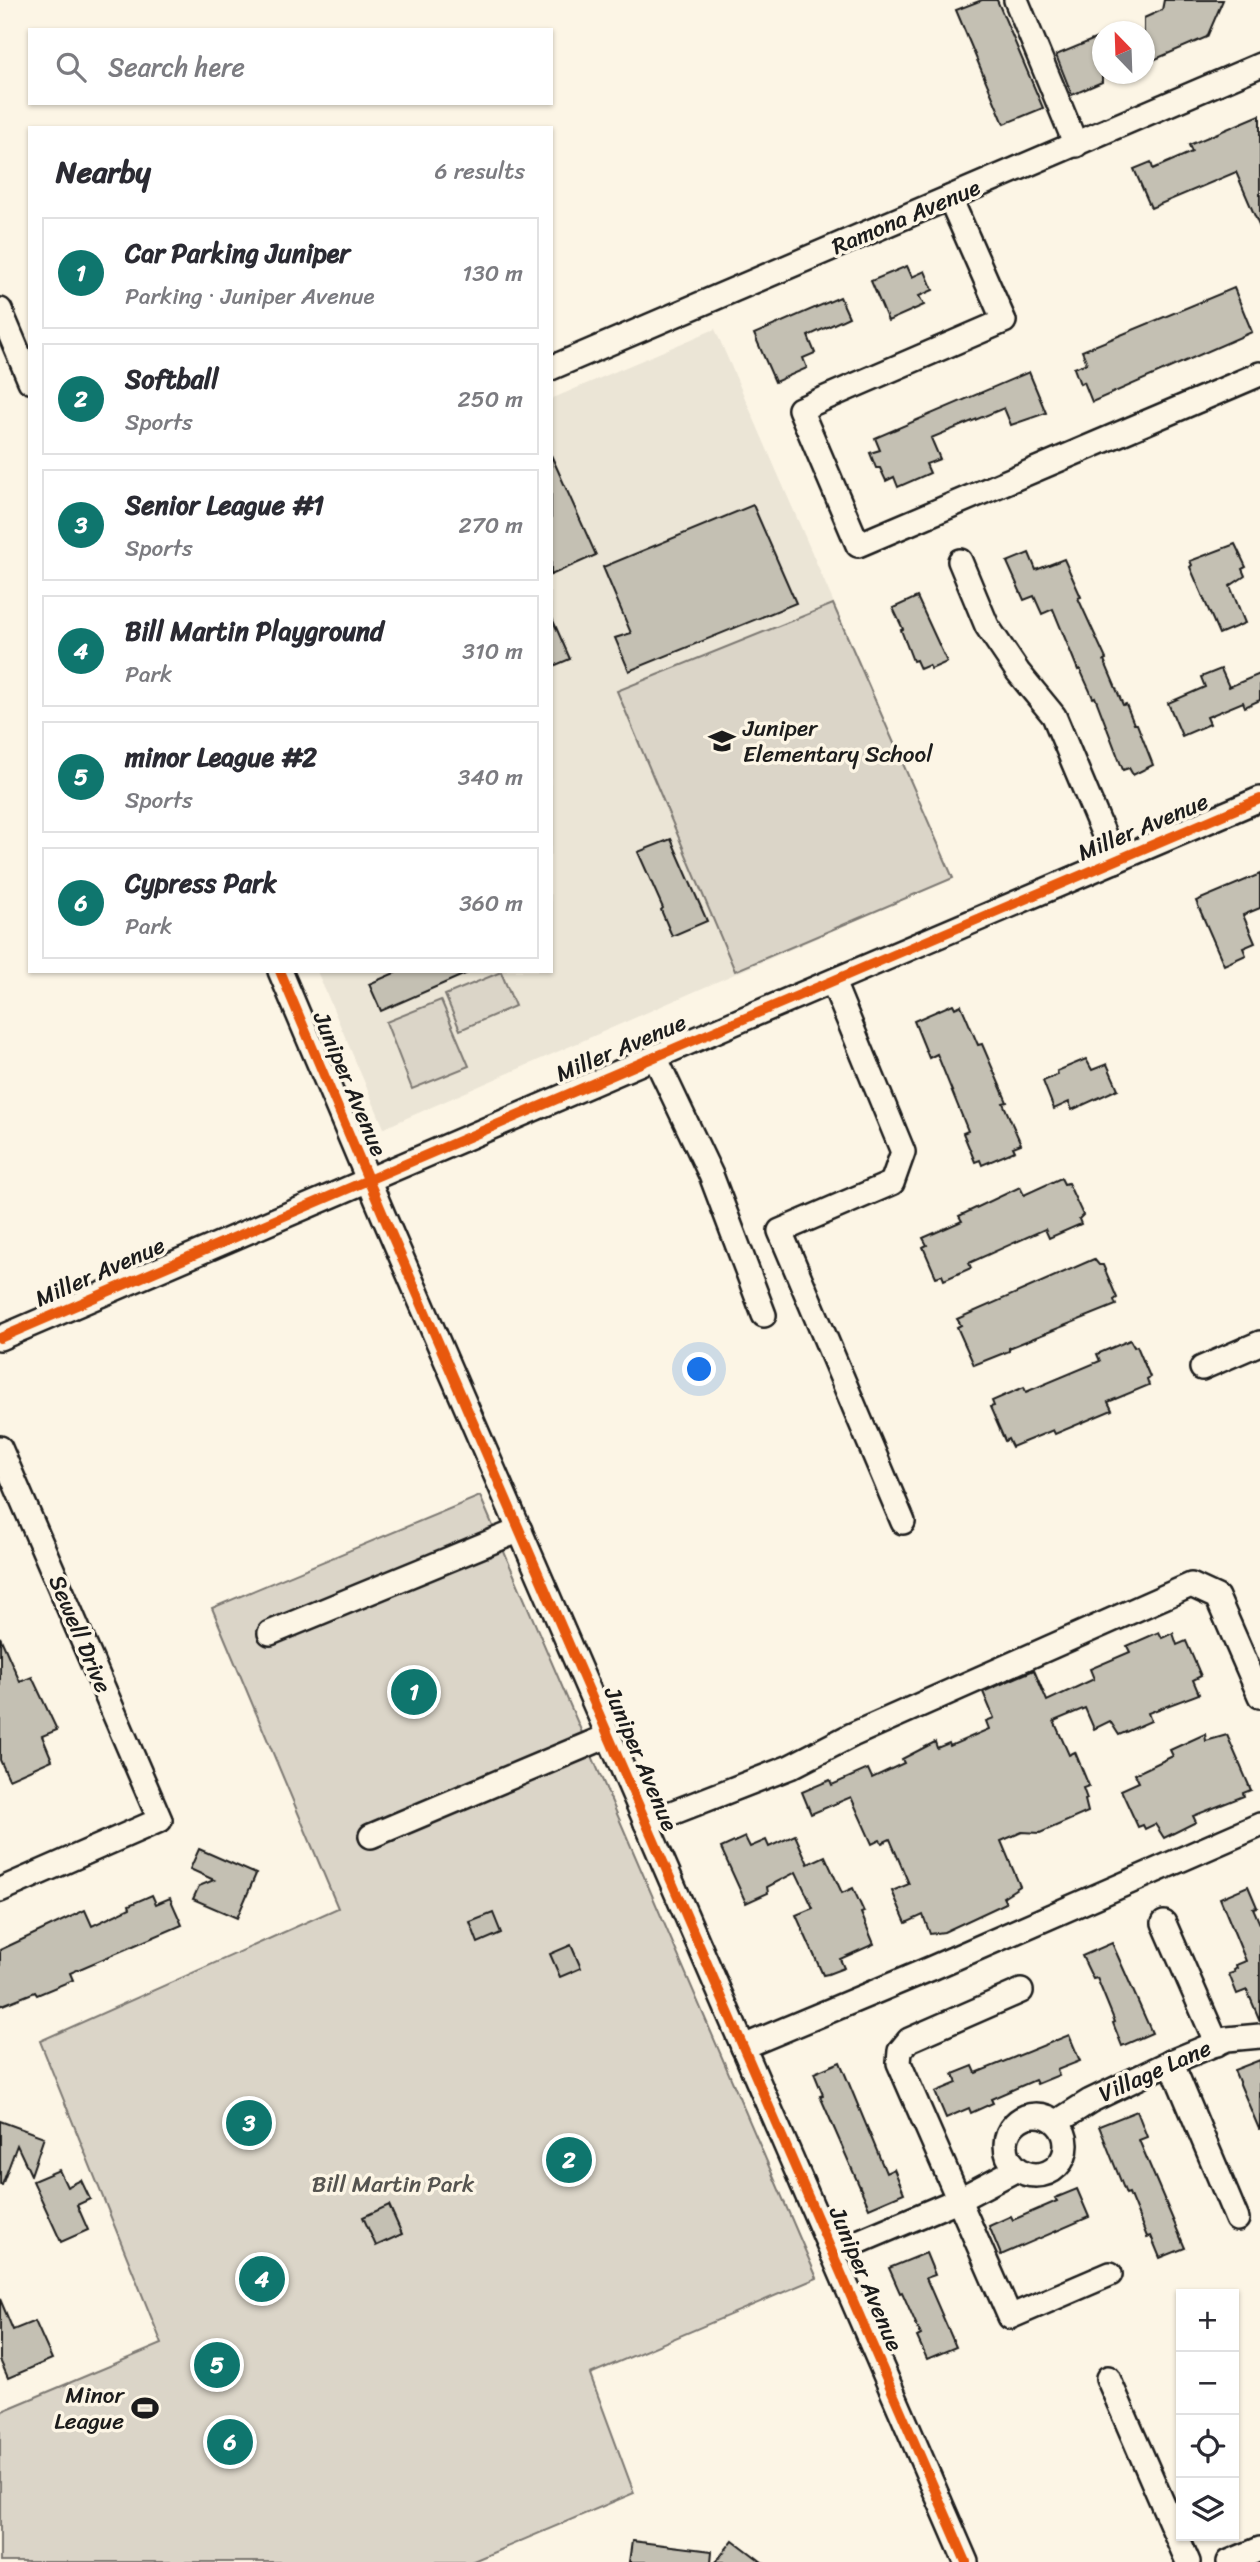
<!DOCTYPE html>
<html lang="en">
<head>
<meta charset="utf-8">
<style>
	body { margin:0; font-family:Sriracha,sans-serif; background:#f7f7f7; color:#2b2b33 }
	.controls { position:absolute; right:21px; bottom:21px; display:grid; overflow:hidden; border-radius:0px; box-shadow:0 2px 5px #0004 }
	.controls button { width:63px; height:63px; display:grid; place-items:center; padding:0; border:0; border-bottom:2px solid #e1e1e2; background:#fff; color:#2b2b33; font:35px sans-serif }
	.compass { position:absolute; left:1092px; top:21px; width:63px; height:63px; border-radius:50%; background:#fff; box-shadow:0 2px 5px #0004; rotate:337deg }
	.you { position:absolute; left:700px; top:1370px; width:24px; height:24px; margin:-18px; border:5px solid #fff; border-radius:50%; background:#1a73e8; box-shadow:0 0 0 10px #1a73e833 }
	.badge { display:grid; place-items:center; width:46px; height:46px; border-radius:50%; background:#0f766e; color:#fff; font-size:23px; font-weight:700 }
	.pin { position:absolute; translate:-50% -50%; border:4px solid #fff; box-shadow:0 2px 7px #0006 }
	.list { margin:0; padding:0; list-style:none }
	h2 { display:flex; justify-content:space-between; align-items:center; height:91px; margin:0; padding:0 28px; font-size:30px }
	h2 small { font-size:23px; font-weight:400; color:#7c7c81 }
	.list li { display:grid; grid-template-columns:46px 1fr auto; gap:21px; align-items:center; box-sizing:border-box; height:112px; margin:0 14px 14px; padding:0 14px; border:2px solid #e1e1e2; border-radius:0px }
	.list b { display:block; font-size:26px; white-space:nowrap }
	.list p { margin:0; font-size:23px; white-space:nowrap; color:#7c7c81 }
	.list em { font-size:23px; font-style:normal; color:#7c7c81 }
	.icon { flex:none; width:38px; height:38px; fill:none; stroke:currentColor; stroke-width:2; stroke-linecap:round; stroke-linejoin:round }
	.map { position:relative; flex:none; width:1260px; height:2562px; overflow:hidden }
	.search { position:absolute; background:#fff; box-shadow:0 2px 5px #0004; left:28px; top:28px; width:525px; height:77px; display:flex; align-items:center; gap:18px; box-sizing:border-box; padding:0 24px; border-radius:0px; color:#7c7c81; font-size:26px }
	.panel { position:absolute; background:#fff; box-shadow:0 2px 5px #0004; left:28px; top:126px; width:525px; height:847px; border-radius:0px }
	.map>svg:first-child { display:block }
</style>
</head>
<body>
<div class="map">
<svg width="1260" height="2562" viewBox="0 0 1260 2562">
	<rect width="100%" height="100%" fill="#fcf5e5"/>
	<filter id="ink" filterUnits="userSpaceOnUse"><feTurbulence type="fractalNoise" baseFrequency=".0143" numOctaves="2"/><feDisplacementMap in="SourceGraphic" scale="14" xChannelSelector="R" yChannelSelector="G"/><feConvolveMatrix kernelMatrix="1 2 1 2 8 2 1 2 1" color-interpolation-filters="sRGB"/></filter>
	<g filter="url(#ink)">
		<!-- built -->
		<polygon fill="#ebe5d6" points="715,329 953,878 384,1128 317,971 551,971 551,399"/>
		<!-- park -->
		<g fill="#dbd5c8" stroke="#7c7872" stroke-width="2">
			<polygon points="833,604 953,878 735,971 617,691"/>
			<polygon points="501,972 515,1006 460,1030 445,995"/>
			<polygon points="441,1000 469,1066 412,1089 386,1022"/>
			<polygon points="480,1496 817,2278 590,2374 634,2493 471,2562 0,2562 0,2412 162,2344 40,2041 338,1908 212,1608"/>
		</g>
		<!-- building -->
		<g fill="#c4c0b3" stroke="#1c1c1c" stroke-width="2">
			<polygon points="982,0 997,0 1043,108 1004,124 956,10"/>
			<polygon points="1164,0 1223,0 1207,37 1144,64 1144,18 1162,10"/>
			<polygon points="1102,36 1102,82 1072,95 1056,55"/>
			<polygon points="1260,115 1260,228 1236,172 1151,208 1134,169 1151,162 1153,169 1192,152 1189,145"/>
			<polygon points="907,266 912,277 925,271 933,290 919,296 924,305 888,321 871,281"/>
			<polygon points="1234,288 1252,332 1092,402 1084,382 1080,384 1074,368 1087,363 1082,351"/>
			<polygon points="840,297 849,317 808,336 815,353 803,358 807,368 775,382 754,334"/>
			<polygon points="1029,372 1046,413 1011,425 1004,408 931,438 940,459 926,464 930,473 898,487 894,477 886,481 880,468 876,468 870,453 880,450 875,438"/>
			<polygon points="551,455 596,555 551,575"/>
			<polygon points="753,505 796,603 629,671 615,638 631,633 603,567"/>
			<polygon points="1235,544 1246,567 1242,569 1245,576 1230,586 1245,623 1219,634 1190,567 1192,565 1190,561"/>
			<polygon points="1029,553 1036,570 1064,559 1081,597 1078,598 1106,659 1104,660 1123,705 1126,704 1134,724 1137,724 1153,765 1133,775 1129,768 1123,770 1095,697 1093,698 1080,669 1078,670 1053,609 1042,614 1034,596 1024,600 1007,562"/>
			<polygon points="917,597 947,662 931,669 929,665 920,669 916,660 913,661 901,630 903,629 893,608"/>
			<polygon points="551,616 570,659 551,667"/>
			<polygon points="1221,669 1229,687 1260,674 1260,700 1245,707 1243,702 1207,717 1210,724 1182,736 1168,703 1205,687 1201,677"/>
			<polygon points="671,839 707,921 672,936 661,910 663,908 638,852"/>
			<polygon points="1260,874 1260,908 1243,915 1255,943 1243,948 1246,955 1224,965 1196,901"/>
			<polygon points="399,971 472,971 381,1011 369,984"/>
			<polygon points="953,1004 955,1008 961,1005 978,1045 982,1044 1007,1102 1003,1103 1021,1144 1013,1147 1015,1151 982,1165 980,1160 975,1162 963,1133 968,1131 937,1054 929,1058 914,1021"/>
			<polygon points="1086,1059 1092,1070 1107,1064 1118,1089 1072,1110 1069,1102 1054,1109 1043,1081 1058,1075 1057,1071"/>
			<polygon points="1061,1178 1064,1184 1068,1183 1083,1215 1079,1219 1081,1224 1049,1238 1045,1229 969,1263 971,1268 944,1280 942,1275 936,1277 923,1247 927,1245 923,1238 962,1221 959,1216 1020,1187 1024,1195"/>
			<polygon points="1094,1259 1099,1265 1103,1265 1117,1298 1114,1300 1116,1305 1009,1348 1009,1351 974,1365 957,1327 961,1325 957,1319"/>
			<polygon points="1130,1340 1134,1347 1137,1346 1150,1377 1147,1379 1149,1385 1108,1402 1112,1410 1055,1434 1053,1430 1012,1447 1008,1439 1005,1441 990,1407 994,1406 992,1401 1024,1387 1026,1392 1100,1361 1097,1354"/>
			<polygon points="1159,1632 1162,1638 1173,1633 1177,1645 1186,1641 1201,1676 1193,1680 1199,1694 1148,1713 1151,1721 1119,1735 1110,1721 1094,1729 1085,1708 1054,1721 1069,1755 1075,1752 1089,1786 1083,1788 1087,1799 1085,1800 1088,1812 1040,1833 1022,1832 1001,1841 1020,1886 1003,1897 1006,1903 944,1932 930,1934 923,1915 906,1923 892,1891 909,1884 890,1839 882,1843 880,1840 872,1844 851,1797 811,1814 802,1792 830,1780 832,1785 868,1769 872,1778 904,1763 902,1759 935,1742 937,1748 949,1743 950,1746 989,1729 986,1721 994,1718 983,1692 1034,1670 1047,1701 1094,1679 1090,1669 1130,1652 1127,1646"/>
			<polygon points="0,1637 20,1682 32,1677 57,1730 42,1736 52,1760 9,1779 0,1760"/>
			<polygon points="1205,1734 1206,1741 1227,1735 1251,1790 1243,1793 1244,1796 1193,1816 1196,1822 1164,1838 1155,1824 1145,1829 1143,1825 1138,1827 1121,1790 1139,1782 1135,1774 1173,1756 1170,1750"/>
			<polygon points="795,1835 808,1864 825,1856 842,1893 853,1888 864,1912 861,1913 874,1944 840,1959 844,1968 828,1974 823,1975 796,1915 813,1908 796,1872 767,1887 768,1893 746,1903 721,1848 745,1837 750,1847 766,1840 769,1847"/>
			<polygon points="199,1849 256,1874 237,1918 193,1899 199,1886 214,1880 190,1869"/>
			<polygon points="1248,1886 1257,1907 1253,1908 1260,1924 1260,2021 1247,1990 1237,1994 1229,1974 1235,1972 1234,1970 1237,1968 1236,1965 1246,1961 1220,1898"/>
			<polygon points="152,1895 156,1904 170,1898 182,1925 70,1973 73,1980 37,1995 35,1992 0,2006 0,1950 85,1910 92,1926 130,1908 129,1905"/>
			<polygon points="493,1913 501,1933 478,1943 470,1922"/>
			<polygon points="1112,1943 1152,2033 1122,2046 1113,2023 1115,2022 1097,1978 1093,1979 1082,1956"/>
			<polygon points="571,1945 581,1968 560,1977 550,1954"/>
			<polygon points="1069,2035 1080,2061 1057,2070 1059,2075 1037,2084 1035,2080 991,2099 993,2103 971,2113 969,2108 946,2118 935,2092 957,2083 953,2074 973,2066 976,2073"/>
			<polygon points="1260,2060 1260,2129 1259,2129 1234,2070"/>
			<polygon points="840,2062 886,2173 894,2169 904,2193 869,2208 820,2096 823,2095 814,2073"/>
			<polygon points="1137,2111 1147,2137 1139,2140 1185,2248 1160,2258 1151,2236 1147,2237 1129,2193 1126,2194 1099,2126"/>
			<polygon points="0,2121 44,2137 31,2175 17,2145 2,2185 0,2184"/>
			<polygon points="59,2170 67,2187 81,2180 90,2199 77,2205 88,2230 61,2242 33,2181"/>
			<polygon points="1077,2189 1089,2217 1001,2255 989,2226 1011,2216 1013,2220 1057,2201 1055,2198"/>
			<polygon points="389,2205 402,2234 376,2246 363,2217"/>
			<polygon points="926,2253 935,2275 926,2278 956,2347 927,2359 917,2337 921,2335 902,2292 900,2293 889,2268"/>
			<polygon points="0,2299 13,2330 35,2321 52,2359 8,2378 0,2360"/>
			<polygon points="733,2540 762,2562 716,2562"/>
			<polygon points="632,2541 712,2551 711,2562 629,2562"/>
		</g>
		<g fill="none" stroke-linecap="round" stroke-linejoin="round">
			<defs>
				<g id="minor">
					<polyline points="1016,0 1076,145"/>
					<polyline points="950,198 1004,321 800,409 858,545 1260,374"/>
					<polyline points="0,310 30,381"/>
					<polyline points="551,368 1260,65"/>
					<polyline points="960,561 987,626 1018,672 1054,716 1115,861"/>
					<polyline points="280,971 384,1217 966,2562"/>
					<polyline points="833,982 903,1152 892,1183 780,1231 903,1522"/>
					<polyline points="655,1057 711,1175 764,1315"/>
					<path d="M0,1338C419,1155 840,979 1260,799"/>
					<polyline points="1202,1368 1260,1343"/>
					<polyline points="0,1448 160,1820 0,1890"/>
					<polyline points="270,1633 520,1530"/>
					<polyline points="646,1823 790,1767 852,1735 1191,1585 1217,1597 1260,1696"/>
					<polyline points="371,1836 608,1736"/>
					<polyline points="1164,1923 1217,2044"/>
					<polyline points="1021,1991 909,2040 900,2051 899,2063 1010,2317 1110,2274"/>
					<polyline points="743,2047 932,1968 1260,1825"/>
					<polyline points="1171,2062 1237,2219"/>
					<circle cx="1036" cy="2145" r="30"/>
					<polyline points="1057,2122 1090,2101 1171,2062 1227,2039 1260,2036"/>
					<polyline points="832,2253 960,2199 1017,2169"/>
					<polyline points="1108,2378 1188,2562"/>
					<polyline points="1229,2562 1260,2549"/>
				</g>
			</defs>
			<!-- minor casing -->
			<use href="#minor" stroke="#1c1c1c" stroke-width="28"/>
			<!-- minor -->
			<use href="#minor" stroke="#fcf5e5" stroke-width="23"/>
			<defs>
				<g id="cycleway">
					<polyline points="280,971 384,1217 966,2562"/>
					<path d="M0,1338C419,1155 840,979 1260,799"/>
				</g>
			</defs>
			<!-- cycleway casing -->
			<use href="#cycleway" stroke="#fcf5e5" stroke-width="15"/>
			<!-- cycleway -->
			<use href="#cycleway" stroke="#e8590c" stroke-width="10"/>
		</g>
	</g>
	<!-- icons -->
	<defs>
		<symbol id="school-bare" viewBox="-9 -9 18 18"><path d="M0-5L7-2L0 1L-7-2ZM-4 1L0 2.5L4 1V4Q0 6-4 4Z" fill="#1c1c1c" stroke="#fcf5e5" stroke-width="2.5" paint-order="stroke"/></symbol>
		<symbol id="stadium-bare" viewBox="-9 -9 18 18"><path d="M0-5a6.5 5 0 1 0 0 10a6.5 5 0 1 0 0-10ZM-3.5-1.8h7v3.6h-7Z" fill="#1c1c1c" stroke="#fcf5e5" stroke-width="2.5" paint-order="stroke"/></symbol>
	</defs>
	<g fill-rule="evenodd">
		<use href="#school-bare" x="703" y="722" width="38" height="38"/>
		<use href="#stadium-bare" x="126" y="2389" width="38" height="38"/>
	</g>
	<g text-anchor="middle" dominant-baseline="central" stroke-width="7" stroke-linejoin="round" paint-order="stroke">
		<!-- street labels -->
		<g font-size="23" fill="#1c1c1c" stroke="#fcf5e5">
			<text transform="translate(906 217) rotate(-23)">Ramona Avenue</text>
			<text transform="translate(1143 827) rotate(-23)">Miller Avenue</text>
			<text transform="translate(621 1048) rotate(-23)">Miller Avenue</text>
			<text transform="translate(350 1084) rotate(67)">Juniper Avenue</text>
			<text transform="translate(100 1272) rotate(-24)">Miller Avenue</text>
			<text transform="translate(80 1634) rotate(67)">Sewell Drive</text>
			<text transform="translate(641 1759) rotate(67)">Juniper Avenue</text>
			<text transform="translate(1155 2071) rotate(-24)">Village Lane</text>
			<text transform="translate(866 2279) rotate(67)">Juniper Avenue</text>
		</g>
		<!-- poi labels -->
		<g font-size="23" fill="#1c1c1c" stroke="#fcf5e5" text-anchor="start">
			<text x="743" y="728">Juniper<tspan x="743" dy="26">Elementary School</tspan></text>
			<text x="124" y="2395" text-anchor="end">Minor<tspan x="124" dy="26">League</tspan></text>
		</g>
		<!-- park labels -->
		<g font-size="23" fill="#555450" stroke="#fcf5e5">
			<text x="393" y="2184">Bill Martin Park</text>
		</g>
	</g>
</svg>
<div class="controls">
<button>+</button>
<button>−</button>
<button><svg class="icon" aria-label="locate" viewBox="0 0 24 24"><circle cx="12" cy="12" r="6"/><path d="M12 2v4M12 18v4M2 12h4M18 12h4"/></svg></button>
<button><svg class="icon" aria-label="layers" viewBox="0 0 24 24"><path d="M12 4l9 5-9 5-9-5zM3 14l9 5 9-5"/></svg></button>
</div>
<svg class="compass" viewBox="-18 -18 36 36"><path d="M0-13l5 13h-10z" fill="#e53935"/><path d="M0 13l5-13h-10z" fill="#7c7c81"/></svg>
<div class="you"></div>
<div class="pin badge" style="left:414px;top:1692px">1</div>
<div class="pin badge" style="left:569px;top:2160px">2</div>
<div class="pin badge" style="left:249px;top:2123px">3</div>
<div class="pin badge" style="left:262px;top:2279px">4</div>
<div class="pin badge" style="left:217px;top:2365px">5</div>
<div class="pin badge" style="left:230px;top:2442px">6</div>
<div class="search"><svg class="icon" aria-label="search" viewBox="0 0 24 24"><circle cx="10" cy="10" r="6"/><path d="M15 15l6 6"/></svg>Search here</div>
<section class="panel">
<h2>Nearby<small>6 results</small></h2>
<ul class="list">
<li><span class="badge">1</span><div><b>Car Parking Juniper</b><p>Parking · Juniper Avenue</p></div><em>130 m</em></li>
<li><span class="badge">2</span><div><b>Softball</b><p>Sports</p></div><em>250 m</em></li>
<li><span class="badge">3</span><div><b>Senior League #1</b><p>Sports</p></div><em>270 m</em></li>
<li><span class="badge">4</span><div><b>Bill Martin Playground</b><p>Park</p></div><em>310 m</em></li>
<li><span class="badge">5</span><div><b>minor League #2</b><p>Sports</p></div><em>340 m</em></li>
<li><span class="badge">6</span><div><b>Cypress Park</b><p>Park</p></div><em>360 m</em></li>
</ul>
</section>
</div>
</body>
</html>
